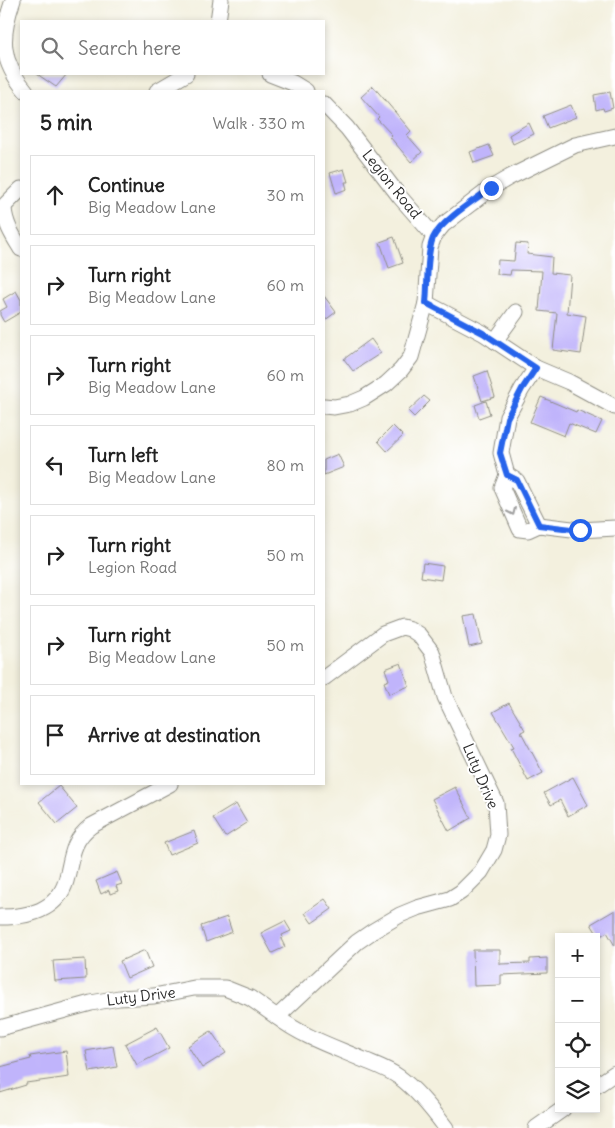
<!DOCTYPE html>
<html lang="en">
<head>
<meta charset="utf-8">
<style>
	body { margin:0; font-family:Delius,sans-serif; background:#f2f2f2; color:#222 }
	.controls { position:absolute; right:15px; bottom:15px; display:grid; overflow:hidden; border-radius:0px; box-shadow:0 2px 8px #0003 }
	.controls button { width:45px; height:45px; display:grid; place-items:center; padding:0; border:0; border-bottom:1px solid #e0e0e0; background:#fff; color:#222; font:25px sans-serif }
	.stop { position:absolute; width:15px; height:15px; margin:-11px; border:4px solid #2563eb; border-radius:50%; background:#fff }
	.stop.end { background:#2563eb; border-color:#fff; box-shadow:0 1px 5px #0008 }
	.list { margin:0; padding:0; list-style:none }
	h2 { display:flex; justify-content:space-between; align-items:center; height:65px; margin:0; padding:0 20px; font-size:21px }
	h2 small { font-size:16px; font-weight:400; color:#767676 }
	.list li { display:grid; grid-template-columns:32px 1fr auto; gap:15px; align-items:center; box-sizing:border-box; height:80px; margin:0 10px 10px; padding:0 10px; border:1px solid #e0e0e0; border-radius:0px }
	.list b { display:block; font-size:19px; white-space:nowrap }
	.list p { margin:0; font-size:16px; white-space:nowrap; color:#767676 }
	.list em { font-size:16px; font-style:normal; color:#767676 }
	.icon { flex:none; width:28px; height:28px; fill:none; stroke:currentColor; stroke-width:2; stroke-linecap:round; stroke-linejoin:round }
	.map { position:relative; flex:none; width:615px; height:1128px; overflow:hidden }
	.search { position:absolute; background:#fff; box-shadow:0 2px 8px #0003; left:20px; top:20px; width:305px; height:55px; display:flex; align-items:center; gap:12px; box-sizing:border-box; padding:0 18px; border-radius:0px; color:#767676; font-size:19px }
	.panel { position:absolute; background:#fff; box-shadow:0 2px 8px #0003; left:20px; top:90px; width:305px; height:695px; border-radius:0px }
	.map>svg:first-child { display:block }
</style>
</head>
<body>
<div class="map">
<svg width="615" height="1128" viewBox="0 0 615 1128">
	<rect width="100%" height="100%" fill="#fff"/>
	<filter id="ink" filterUnits="userSpaceOnUse"><feTurbulence type="fractalNoise" baseFrequency=".02" numOctaves="2"/><feDisplacementMap in="SourceGraphic" scale="10" xChannelSelector="R" yChannelSelector="G"/><feConvolveMatrix kernelMatrix="1 2 1 2 8 2 1 2 1" color-interpolation-filters="sRGB"/></filter>
	<filter id="wash" filterUnits="userSpaceOnUse"><feTurbulence type="fractalNoise" baseFrequency=".0096" numOctaves="4" result="noise"/><feDisplacementMap in="SourceGraphic" scale="20" xChannelSelector="R" yChannelSelector="G"/><feGaussianBlur stdDeviation="1.12" result="paint"/><feColorMatrix in="noise" values="0 0 0 0 0 0 0 0 0 0 0 0 0 0 0 0 0 1.4 0 .05"/><feComposite in="paint" operator="in"/></filter>
	<g filter="url(#wash)">
		<rect width="100%" height="100%" fill="#f3f0de"/>
		<g id="blocks">
			<!-- building -->
			<g fill="#c0b4fb">
				<polygon points="37,74 67,74 56,87"/>
				<polygon points="373,86 411,131 407,135 422,152 411,162 390,137 392,135 377,119 379,117 361,97"/>
				<polygon points="610,92 613,108 604,111 603,108 596,110 594,95"/>
				<polygon points="571,105 576,117 548,128 543,116"/>
				<polygon points="529,123 534,134 513,144 509,135"/>
				<polygon points="489,145 494,156 474,163 470,152"/>
				<polygon points="344,169 348,182 345,182 347,189 336,193 330,173"/>
				<polygon points="394,237 403,263 389,268 380,242"/>
				<polygon points="516,243 528,244 527,254 552,257 551,273 570,275 567,313 586,316 581,354 553,350 557,313 539,311 542,271 511,270 510,275 497,274 498,260 514,261"/>
				<polygon points="16,291 21,300 21,312 4,322 0,315 0,311 7,307 3,299"/>
				<polygon points="324,296 336,312 324,321"/>
				<polygon points="371,339 381,353 353,371 344,359"/>
				<polygon points="487,371 495,397 482,401 474,376"/>
				<polygon points="424,396 430,401 414,417 408,411"/>
				<polygon points="541,397 576,412 577,410 602,421 596,434 569,423 564,436 530,422"/>
				<polygon points="486,401 490,414 479,418 475,405"/>
				<polygon points="393,426 403,436 387,451 378,441"/>
				<polygon points="338,454 344,467 324,475 324,460"/>
				<polygon points="423,563 443,566 441,580 421,577"/>
				<polygon points="476,614 482,644 469,647 463,616"/>
				<polygon points="401,663 409,686 389,694 384,682 389,680 385,669"/>
				<polygon points="509,703 525,730 521,732 543,773 528,781 511,748 514,747 493,712"/>
				<polygon points="573,777 588,805 568,816 560,800 551,805 544,793"/>
				<polygon points="59,786 77,808 57,824 39,802"/>
				<polygon points="455,787 471,818 449,831 432,799"/>
				<polygon points="236,804 247,823 225,837 213,818"/>
				<polygon points="194,831 198,843 169,855 164,843"/>
				<polygon points="117,872 122,884 116,886 118,891 110,894 109,890 101,894 96,881"/>
				<polygon points="325,899 332,909 312,923 305,913"/>
				<polygon points="615,910 615,946 607,932 599,937 591,924"/>
				<polygon points="227,917 232,932 206,942 201,926"/>
				<polygon points="285,921 291,931 282,935 283,938 281,939 285,947 272,953 261,933"/>
				<polygon points="145,950 152,967 127,978 120,961"/>
				<polygon points="473,950 500,950 500,964 530,963 530,959 547,958 547,973 501,975 501,985 474,986"/>
				<polygon points="85,959 86,979 55,981 53,961"/>
				<polygon points="157,1027 169,1048 137,1065 125,1044"/>
				<polygon points="211,1031 226,1053 202,1068 188,1046"/>
				<polygon points="113,1046 117,1067 90,1072 86,1051"/>
				<polygon points="66,1051 69,1077 26,1083 26,1085 0,1093 0,1067 31,1059 30,1056"/>
			</g>
		</g>
	</g>
	<g filter="url(#ink)">
		<use href="#blocks" fill-opacity="0" stroke="#8f8e84" stroke-width="1"/>
		<g fill="none" stroke-linecap="round" stroke-linejoin="round">
			<defs>
				<g id="minor">
					<path d="M13,0C0,37 0,61 26,91"/>
					<polyline points="218,21 221,0"/>
					<polyline points="270,74 293,83 306,91"/>
					<polyline points="157,91 186,74"/>
					<polyline points="324,104 347,128 400,197 434,236"/>
					<path d="M4,208C5,224 13,236 21,249"/>
					<polyline points="0,210 21,189"/>
					<polyline points="426,303 483,333 536,368 569,382 615,407"/>
					<polyline points="495,341 516,312"/>
					<polyline points="536,368 522,389 507,417 501,453 507,475 502,488 520,529 528,530 539,525 580,530 615,528"/>
					<polyline points="324,406 334,407 350,404 364,398 386,384 401,370 411,357 426,303 430,247 434,236 443,225 491,188 510,177 575,145 615,136"/>
					<polyline points="507,475 517,481 539,525"/>
					<path d="M0,917C28,917 57,911 66,881C72,859 71,841 91,826L170,784"/>
					<path d="M277,1017C303,1037 334,1047 364,1060C376,1065 388,1069 399,1077C417,1090 432,1109 446,1128"/>
					<polyline points="0,1028 91,1003 119,998 154,996 194,988 225,988 250,998 277,1017 357,942 373,931 400,915 417,908 450,899 461,892 481,872 494,850 498,835 496,803 445,697 432,652 419,635 410,629 402,627 383,634 324,678"/>
					<polyline points="596,1086 615,1073"/>
					<polyline points="536,1128 563,1109"/>
				</g>
			</defs>
			<!-- minor casing -->
			<use href="#minor" stroke="#8f8e84" stroke-width="17"/>
			<!-- minor -->
			<use href="#minor" stroke="#fff" stroke-width="15"/>
		</g>
		<!-- one-way arrows -->
		<defs><path id="oneway-chevron" d="M-2-3.5L2.5 0L-2 3.5" fill="none" stroke-width="1.6" stroke-linecap="round" stroke-linejoin="round" transform="scale(1.25)"/></defs>
		<use stroke="#a0a0a0" href="#oneway-chevron" transform="translate(512 512) rotate(66)"/>
	</g>
	<g fill="none" stroke-linecap="round" stroke-linejoin="round" filter="url(#ink)">
		<!-- route -->
		<path stroke="#2563eb" stroke-width="6" d="M491,188C476,199 441,221 433,238C426,255 428,284 426,303L483,333L536,368L522,389L507,418L500,453L507,475L517,480L539,525L580,530"/>
	</g>
	<g text-anchor="middle" dominant-baseline="central" stroke-width="4" stroke-linejoin="round" paint-order="stroke">
		<!-- street labels -->
		<g font-size="15" fill="#2b2b2b" stroke="#fff">
			<text transform="translate(392 184) rotate(51)">Legion Road</text>
			<text transform="translate(481 776) rotate(67)">Luty Drive</text>
			<text transform="translate(141 996) rotate(-7)">Luty Drive</text>
		</g>
	</g>
</svg>
<div class="controls">
<button>+</button>
<button>−</button>
<button><svg class="icon" aria-label="locate" viewBox="0 0 24 24"><circle cx="12" cy="12" r="6"/><path d="M12 2v4M12 18v4M2 12h4M18 12h4"/></svg></button>
<button><svg class="icon" aria-label="layers" viewBox="0 0 24 24"><path d="M12 4l9 5-9 5-9-5zM3 14l9 5 9-5"/></svg></button>
</div>
<div class="stop" style="left:580px;top:530px"></div>
<div class="stop end" style="left:491px;top:188px"></div>
<div class="search"><svg class="icon" aria-label="search" viewBox="0 0 24 24"><circle cx="10" cy="10" r="6"/><path d="M15 15l6 6"/></svg>Search here</div>
<section class="panel">
<h2>5 min<small>Walk · 330 m</small></h2>
<ul class="list">
<li><svg class="icon" aria-label="ahead" viewBox="0 0 24 24"><path d="M12 20V5M6 11l6-6 6 6"/></svg><div><b>Continue</b><p>Big Meadow Lane</p></div><em>30 m</em></li>
<li><svg class="icon" aria-label="right" viewBox="0 0 24 24"><path d="M7 20v-9h11M14 6l5 5-5 5"/></svg><div><b>Turn right</b><p>Big Meadow Lane</p></div><em>60 m</em></li>
<li><svg class="icon" aria-label="right" viewBox="0 0 24 24"><path d="M7 20v-9h11M14 6l5 5-5 5"/></svg><div><b>Turn right</b><p>Big Meadow Lane</p></div><em>60 m</em></li>
<li><svg class="icon" aria-label="left" viewBox="0 0 24 24"><path d="M17 20v-9H6M10 6l-5 5 5 5"/></svg><div><b>Turn left</b><p>Big Meadow Lane</p></div><em>80 m</em></li>
<li><svg class="icon" aria-label="right" viewBox="0 0 24 24"><path d="M7 20v-9h11M14 6l5 5-5 5"/></svg><div><b>Turn right</b><p>Legion Road</p></div><em>50 m</em></li>
<li><svg class="icon" aria-label="right" viewBox="0 0 24 24"><path d="M7 20v-9h11M14 6l5 5-5 5"/></svg><div><b>Turn right</b><p>Big Meadow Lane</p></div><em>50 m</em></li>
<li><svg class="icon" aria-label="arrive" viewBox="0 0 24 24"><path d="M6 21V4h12l-3 4 3 4H6"/></svg><div><b>Arrive at destination</b></div></li>
</ul>
</section>
</div>
</body>
</html>
